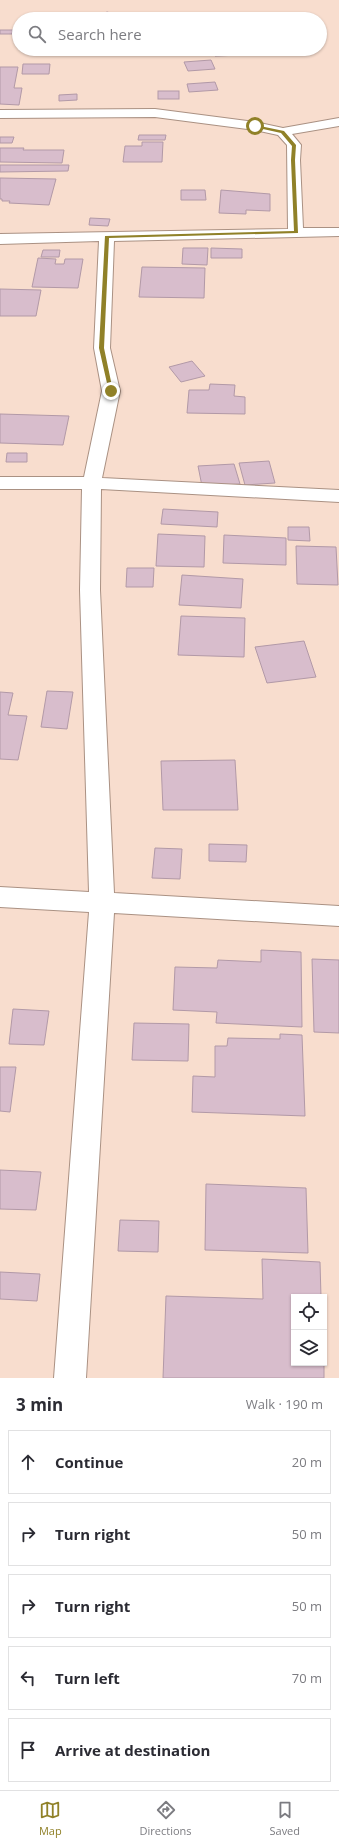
<!DOCTYPE html>
<html lang="en">
<head>
<meta charset="utf-8">
<style>
	body { margin:0; font-family:"Open Sans",sans-serif; background:#f7f7f7; color:#2b2b33 }
	.controls { position:absolute; right:12px; bottom:12px; display:grid; overflow:hidden; border-radius:0px; box-shadow:0 1px 3px #0004 }
	.controls button { width:36px; height:36px; display:grid; place-items:center; padding:0; border:0; border-bottom:1px solid #e1e1e2; background:#fff; color:#2b2b33; font:20px sans-serif }
	.stop { position:absolute; width:12px; height:12px; margin:-9px; border:3px solid #908128; border-radius:50%; background:#fff }
	.stop.end { background:#908128; border-color:#fff; box-shadow:0 1px 4px #0008 }
	.list { margin:0; padding:0; list-style:none }
	h2 { display:flex; justify-content:space-between; align-items:center; height:52px; margin:0; padding:0 16px; font-size:17px }
	h2 small { font-size:13px; font-weight:400; color:#7c7c81 }
	.list li { display:grid; grid-template-columns:26px 1fr auto; gap:12px; align-items:center; box-sizing:border-box; height:64px; margin:0 8px 8px; padding:0 8px; border:1px solid #e1e1e2; border-radius:0px }
	.list b { display:block; font-size:15px; white-space:nowrap }
	.list em { font-size:13px; font-style:normal; color:#7c7c81 }
	.icon { flex:none; width:22px; height:22px; fill:none; stroke:currentColor; stroke-width:2; stroke-linecap:round; stroke-linejoin:round }
	.map { position:relative; flex:none; width:339px; height:1378px; overflow:hidden }
	.search { position:absolute; background:#fff; box-shadow:0 1px 3px #0004; left:12px; right:12px; top:12px; height:44px; display:flex; align-items:center; gap:10px; box-sizing:border-box; padding:0 14px; border-radius:22px; color:#7c7c81; font-size:15px }
	.sheet { height:412px; background:#fff }
	nav { display:flex; justify-content:space-around; align-items:center; box-sizing:border-box; height:56px; border-top:1px solid #e1e1e2; background:#fff; font-size:11px; color:#7c7c81 }
	nav a { display:grid; justify-items:center; gap:2px }
	nav .on { color:#908128 }
	.map>svg:first-child { display:block }
</style>
</head>
<body>
<div class="map">
<svg width="339" height="1378" viewBox="0 0 339 1378">
	<rect width="100%" height="100%" fill="#f8ddce"/>
	<!-- building -->
	<g fill="#d8bdcc" stroke="#b299a7">
		<polygon points="107,12 121,16 110,19 99,16"/>
		<polygon points="0,30 13,30 12,34 0,34"/>
		<polygon points="213,49 266,49 268,54 215,56"/>
		<polygon points="211,60 215,69 188,71 184,62"/>
		<polygon points="23,64 50,64 49,74 22,74"/>
		<polygon points="0,67 18,67 14,88 22,88 19,105 0,104"/>
		<polygon points="215,82 218,90 189,92 187,84"/>
		<rect x="158" y="91" width="21" height="8"/>
		<polygon points="77,94 77,100 59,101 59,95"/>
		<polygon points="139,135 166,135 165,140 138,140"/>
		<polygon points="0,137 14,137 12,143 0,143"/>
		<polygon points="142,142 163,142 162,162 123,162 125,146 142,146"/>
		<polygon points="0,148 24,148 23,150 64,150 62,163 0,162"/>
		<polygon points="0,165 69,165 68,171 0,172"/>
		<polygon points="0,178 56,179 49,205 9,203 10,201 2,201 2,199 0,199"/>
		<polygon points="181,190 205,190 206,200 181,200"/>
		<polygon points="221,190 270,194 270,211 246,210 246,214 219,213"/>
		<polygon points="90,218 110,219 108,226 89,225"/>
		<polygon points="183,248 208,248 207,265 182,264"/>
		<polygon points="211,248 242,249 242,258 211,258"/>
		<polygon points="43,250 60,250 59,257 41,257"/>
		<polygon points="38,258 56,259 55,264 64,264 65,259 83,259 78,288 32,287"/>
		<polygon points="142,267 205,268 204,298 139,297"/>
		<polygon points="0,289 41,290 36,316 0,316"/>
		<polygon points="192,361 205,376 181,382 169,367"/>
		<polygon points="210,384 235,385 234,396 245,397 245,414 187,413 189,390 209,390"/>
		<polygon points="0,414 69,416 63,445 0,443"/>
		<polygon points="7,453 27,453 27,462 6,462"/>
		<polygon points="269,461 275,483 245,485 239,463"/>
		<polygon points="234,464 240,484 202,486 198,466"/>
		<polygon points="163,509 218,512 217,527 161,524"/>
		<polygon points="288,527 309,527 310,541 288,540"/>
		<polygon points="158,534 205,536 204,567 156,566"/>
		<polygon points="224,535 286,538 286,565 223,563"/>
		<polygon points="296,546 336,547 338,585 297,584"/>
		<polygon points="127,568 154,568 153,587 126,587"/>
		<polygon points="182,575 243,579 241,608 179,605"/>
		<polygon points="181,616 245,618 244,657 178,655"/>
		<polygon points="304,641 316,677 267,683 255,647"/>
		<polygon points="47,691 73,692 67,729 41,727"/>
		<polygon points="0,692 13,693 8,715 27,716 18,760 0,759"/>
		<polygon points="235,760 238,810 163,810 161,761"/>
		<polygon points="209,844 247,845 246,862 209,861"/>
		<polygon points="155,848 182,849 180,879 152,878"/>
		<polygon points="261,950 301,952 302,1027 216,1023 217,1012 173,1010 175,967 217,968 218,960 261,962"/>
		<polygon points="312,959 339,960 339,1033 314,1032"/>
		<polygon points="13,1009 49,1011 44,1045 9,1044"/>
		<polygon points="134,1023 189,1024 188,1061 132,1060"/>
		<polygon points="280,1034 302,1035 305,1116 192,1112 193,1076 215,1077 215,1046 227,1046 228,1038 280,1039"/>
		<polygon points="0,1067 16,1067 10,1112 0,1111"/>
		<polygon points="0,1170 41,1172 36,1210 0,1209"/>
		<polygon points="206,1184 306,1188 308,1253 205,1250"/>
		<polygon points="120,1220 159,1221 158,1252 118,1251"/>
		<polygon points="262,1259 320,1262 321,1297 294,1297 294,1363 324,1363 324,1378 163,1378 166,1296 263,1299"/>
		<polygon points="0,1272 40,1274 37,1301 0,1299"/>
	</g>
	<g fill="none" stroke-linecap="round" stroke-linejoin="round">
		<defs>
			<polygon id="minor" points="155,109 255,122 283,128 339,118 339,126 292,134 301,145 300,160 303,228 339,228 339,236 114,241 110,348 120,391 102,478 339,490 339,502 101,489 100,590 114,893 339,906 339,926 114,913 86,1378 54,1378 89,912 0,907 0,887 89,892 80,590 82,489 0,489 0,477 84,477 102,391 94,348 99,241 0,244 0,234 288,229 287,145 278,135 255,130 155,117 0,118 0,110"/>
		</defs>
		<!-- minor casing -->
		<use href="#minor" stroke="#aa9183" stroke-width="2"/>
		<!-- minor -->
		<use href="#minor" fill="#fff" fill-rule="evenodd"/>
	</g>
	<!-- route -->
	<polygon fill="#908128" points="255,125 284,131 296,145 295,160 298,233 109,238 104,348 113,391 109,392 99,348 105,236 294,231 291,160 292,146 281,133 254,127"/>
</svg>
<div class="controls">
<button><svg class="icon" aria-label="locate" viewBox="0 0 24 24"><circle cx="12" cy="12" r="6"/><path d="M12 2v4M12 18v4M2 12h4M18 12h4"/></svg></button>
<button><svg class="icon" aria-label="layers" viewBox="0 0 24 24"><path d="M12 4l9 5-9 5-9-5zM3 14l9 5 9-5"/></svg></button>
</div>
<div class="stop" style="left:255px;top:126px"></div>
<div class="stop end" style="left:111px;top:391px"></div>
<div class="search"><svg class="icon" aria-label="search" viewBox="0 0 24 24"><circle cx="10" cy="10" r="6"/><path d="M15 15l6 6"/></svg>Search here</div>
</div>
<section class="sheet">
<h2>3 min<small>Walk · 190 m</small></h2>
<ul class="list">
<li><svg class="icon" aria-label="ahead" viewBox="0 0 24 24"><path d="M12 20V5M6 11l6-6 6 6"/></svg><div><b>Continue</b></div><em>20 m</em></li>
<li><svg class="icon" aria-label="right" viewBox="0 0 24 24"><path d="M7 20v-9h11M14 6l5 5-5 5"/></svg><div><b>Turn right</b></div><em>50 m</em></li>
<li><svg class="icon" aria-label="right" viewBox="0 0 24 24"><path d="M7 20v-9h11M14 6l5 5-5 5"/></svg><div><b>Turn right</b></div><em>50 m</em></li>
<li><svg class="icon" aria-label="left" viewBox="0 0 24 24"><path d="M17 20v-9H6M10 6l-5 5 5 5"/></svg><div><b>Turn left</b></div><em>70 m</em></li>
<li><svg class="icon" aria-label="arrive" viewBox="0 0 24 24"><path d="M6 21V4h12l-3 4 3 4H6"/></svg><div><b>Arrive at destination</b></div></li>
</ul>
</section>
<nav>
<a class="on"><svg class="icon" aria-label="map" viewBox="0 0 24 24"><path d="M3 6l6-2 6 2 6-2v14l-6 2-6-2-6 2zM9 4v14M15 6v14"/></svg>Map</a>
<a><svg class="icon" aria-label="directions" viewBox="0 0 24 24"><path d="M12 3l9 9-9 9-9-9zM9 14v-3h6M13 9l2 2-2 2"/></svg>Directions</a>
<a><svg class="icon" aria-label="saved" viewBox="0 0 24 24"><path d="M7 4h10v16l-5-4-5 4z"/></svg>Saved</a>
</nav>
</body>
</html>
